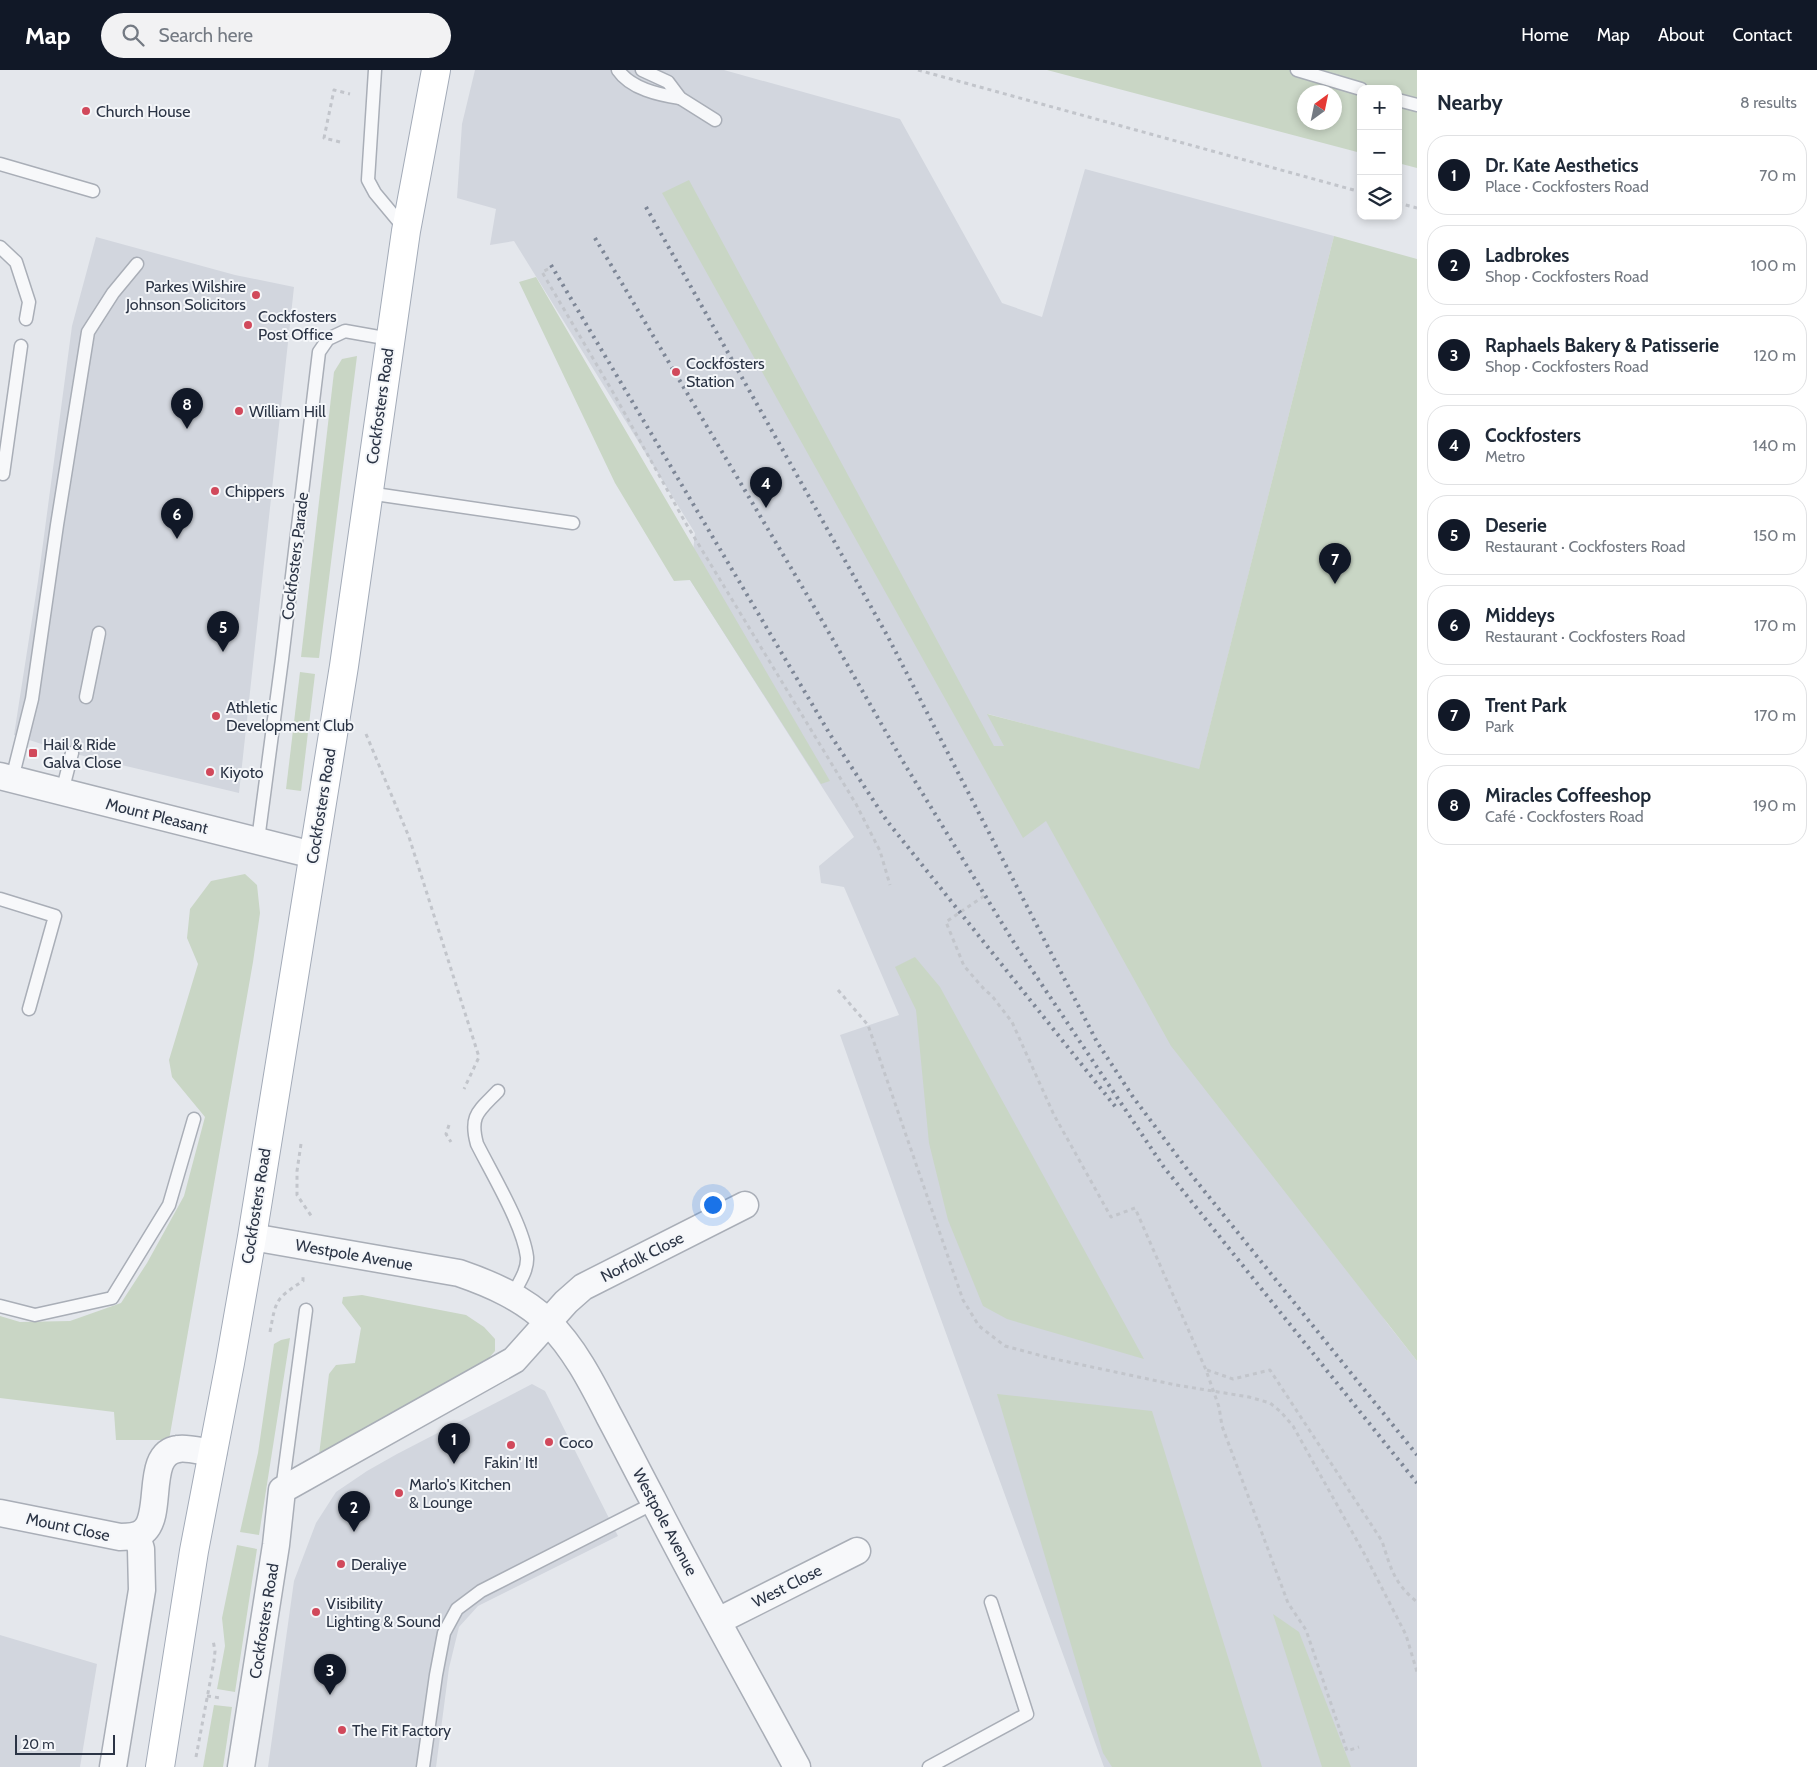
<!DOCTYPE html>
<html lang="en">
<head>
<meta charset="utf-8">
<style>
	body { margin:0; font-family:Cabin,sans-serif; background:#f2f2f3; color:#1f2937 }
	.controls { position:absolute; right:15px; top:15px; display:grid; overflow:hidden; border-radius:10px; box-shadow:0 2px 8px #0003 }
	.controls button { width:45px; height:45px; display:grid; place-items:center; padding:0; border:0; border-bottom:1px solid #e0e1e3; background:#fff; color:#1f2937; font:25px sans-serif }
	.compass { position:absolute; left:1297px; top:15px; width:45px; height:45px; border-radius:50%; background:#fff; box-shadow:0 2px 8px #0003; rotate:33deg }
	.scale { position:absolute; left:15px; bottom:12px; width:100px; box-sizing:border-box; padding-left:5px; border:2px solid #2b3445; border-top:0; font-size:14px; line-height:18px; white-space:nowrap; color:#2b3445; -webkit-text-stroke:4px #f4f6f9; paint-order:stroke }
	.you { position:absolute; left:712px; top:1134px; width:18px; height:18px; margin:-12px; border:4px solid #fff; border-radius:50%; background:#1a73e8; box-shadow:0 0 0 8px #1a73e833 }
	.badge { display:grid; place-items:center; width:32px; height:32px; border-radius:50%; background:#111827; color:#fff; font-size:16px; font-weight:700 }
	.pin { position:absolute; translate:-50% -41px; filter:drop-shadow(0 1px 2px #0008) }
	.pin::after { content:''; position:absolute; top:26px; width:18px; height:15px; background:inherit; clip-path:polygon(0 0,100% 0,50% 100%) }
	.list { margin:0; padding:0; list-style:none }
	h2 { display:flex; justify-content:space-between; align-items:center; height:65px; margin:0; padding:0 20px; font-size:21px }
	h2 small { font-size:16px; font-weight:400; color:#747a83 }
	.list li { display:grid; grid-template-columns:32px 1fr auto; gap:15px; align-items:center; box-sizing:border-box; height:80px; margin:0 10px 10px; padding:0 10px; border:1px solid #e0e1e3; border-radius:20px }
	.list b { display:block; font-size:19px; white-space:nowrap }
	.list p { margin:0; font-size:16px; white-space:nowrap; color:#747a83 }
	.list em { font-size:16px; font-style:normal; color:#747a83 }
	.icon { flex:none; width:28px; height:28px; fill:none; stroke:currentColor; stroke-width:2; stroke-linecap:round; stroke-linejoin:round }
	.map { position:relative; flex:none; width:1417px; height:1697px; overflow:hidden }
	header { display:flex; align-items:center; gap:30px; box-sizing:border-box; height:70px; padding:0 25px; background:#111827; color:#fff }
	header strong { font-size:24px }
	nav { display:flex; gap:28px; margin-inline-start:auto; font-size:18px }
	.search { width:350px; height:45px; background:#f2f2f3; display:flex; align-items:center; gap:12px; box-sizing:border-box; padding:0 18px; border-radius:28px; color:#747a83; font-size:19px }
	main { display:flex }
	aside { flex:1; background:#fff }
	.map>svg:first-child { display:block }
</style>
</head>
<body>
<header>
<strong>Map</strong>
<div class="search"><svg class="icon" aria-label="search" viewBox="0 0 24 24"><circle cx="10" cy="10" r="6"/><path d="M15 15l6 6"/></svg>Search here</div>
<nav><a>Home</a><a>Map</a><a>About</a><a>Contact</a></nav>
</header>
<main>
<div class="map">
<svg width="1417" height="1697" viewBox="0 0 1417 1697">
	<rect width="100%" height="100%" fill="#e4e7ec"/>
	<!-- built -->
	<g fill="#d2d6de">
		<polygon points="475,0 724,0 900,49 1002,233 1042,247 1085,99 1334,166 1199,700 988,644 1387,1253 1417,1291 1417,1697 1104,1697 927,1211 840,965 899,945 844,817 821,813 819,796 854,767 690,510 695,463 514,171 490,175 496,139 457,128 462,54"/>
		<polygon points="96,167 235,205 294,217 239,723 63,681 14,665 38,511 72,256"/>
		<polygon points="532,1314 545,1321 618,1466 478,1536 459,1557 449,1598 436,1697 268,1697 294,1511 316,1453 336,1422 367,1401 397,1384"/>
		<polygon points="0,1565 97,1594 80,1697 0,1697"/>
	</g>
	<!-- green -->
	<g fill="#c9d6c5" fill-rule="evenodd">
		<path d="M1047,0H1417V98L1398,93V19H1361V83ZM1304,22H1334V52H1304Z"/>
		<polygon points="689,110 994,676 1004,676 987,644 1199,699 1334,166 1417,189 1417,1291 1171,976 1046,751 1023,768 662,123"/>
		<polygon points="536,207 830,711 821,714 690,510 674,511 615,413 519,212"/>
		<polygon points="357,286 319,588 301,587 334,302 342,289"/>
		<polygon points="300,602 315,604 301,721 286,719"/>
		<polygon points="245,804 257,815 260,843 253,892 169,1370 116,1370 114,1342 0,1328 0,1246 20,1252 70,1251 121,1233 147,1193 184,1126 205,1047 172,1007 169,990 198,894 187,868 190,839 211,811"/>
		<polygon points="915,887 940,917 1144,1289 1007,1249 983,1236 948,1150 929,1073 916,940 895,897"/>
		<polygon points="362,1225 466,1245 484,1257 495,1269 495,1281 480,1298 319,1385 329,1304 336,1295 355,1293 361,1258 342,1233 343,1227"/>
		<polygon points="290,1268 259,1465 240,1462 258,1383 274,1274 281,1270"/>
		<polygon points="997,1324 1152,1341 1262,1697 1112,1697 1103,1683"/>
		<polygon points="237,1475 257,1479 235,1622 217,1619 225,1576 222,1548"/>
		<polygon points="1273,1544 1299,1562 1351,1697 1322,1697"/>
		<polygon points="214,1635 232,1637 223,1697 203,1697"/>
	</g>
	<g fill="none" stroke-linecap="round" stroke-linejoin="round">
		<defs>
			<g id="service">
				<polyline points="375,0 368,110 375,123 405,159"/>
				<path d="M618,0C631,19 659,25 680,28"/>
				<polyline points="642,0 668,12 680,28 715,50"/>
				<polyline points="1297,0 1361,19"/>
				<polyline points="1398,30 1417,35"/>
				<polyline points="0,94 93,121"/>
				<polyline points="0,177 16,192 29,232 26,249"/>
				<polyline points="3,404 21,276"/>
				<polyline points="368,423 573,453"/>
				<polyline points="86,627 99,563"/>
				<polyline points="12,709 32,629 57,455 88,262 113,223 137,194"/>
				<polyline points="62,722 72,683"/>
				<polyline points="258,770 282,589 319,282 328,269 345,261 390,269"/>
				<polyline points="0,829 55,846 29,939"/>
				<path d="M498,1021C479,1041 469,1045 477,1074C492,1104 523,1155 527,1187C528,1201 518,1214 512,1226"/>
				<polyline points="0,1236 35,1245 112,1228 169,1135 194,1049"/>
				<polyline points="282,1420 306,1240"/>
				<polyline points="423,1697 436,1605 444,1563 457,1539 481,1521 654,1433"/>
				<polyline points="929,1697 1027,1644 991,1532"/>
			</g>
			<g id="minor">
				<polyline points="0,706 313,785"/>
				<path d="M252,1167L459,1203C491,1214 523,1228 548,1252C575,1279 592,1313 609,1346C624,1374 638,1402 653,1430C699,1520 749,1608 797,1697"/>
				<path d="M0,1443L120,1467C129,1467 139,1467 145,1460C163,1442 145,1383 178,1379C187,1377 203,1382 213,1383"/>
				<polyline points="718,1551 857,1481"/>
				<polyline points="113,1697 142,1520 141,1479 137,1466"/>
				<polyline points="241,1697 276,1475 282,1420 514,1290 566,1232 583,1217 745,1135"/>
			</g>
			<polyline id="primary" points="160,1697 194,1481 230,1293 252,1167 344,596 406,161 436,0"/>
		</defs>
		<!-- service casing -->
		<use href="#service" stroke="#a9aeb7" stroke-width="15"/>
		<!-- minor casing -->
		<use href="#minor" stroke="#a9aeb7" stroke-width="29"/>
		<!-- primary casing -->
		<use href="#primary" stroke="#a3abb8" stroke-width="30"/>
		<!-- path -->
		<g stroke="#c2c5cb" stroke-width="3" stroke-dasharray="4 4" stroke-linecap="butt">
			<polyline points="918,0 1361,122"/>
			<polyline points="340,72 324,68 334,20 350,24"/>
			<polyline points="1398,133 1417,138"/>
			<polyline points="548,199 542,202 614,324 685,452 856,734 880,781 890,815"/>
			<polyline points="366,664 409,767 479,987 464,1019"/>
			<polyline points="984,826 946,852 964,896 984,919 992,926 1012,952 1054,1045 1111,1147 1135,1138 1206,1300 1219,1337 1222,1356 1288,1533 1306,1560 1347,1681 1359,1677"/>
			<polyline points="838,920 868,955 963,1230 979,1256 1005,1276 1050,1288 1176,1315 1249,1327 1270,1333 1281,1342 1293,1356 1365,1485 1406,1565 1417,1602"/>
			<polyline points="449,1055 446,1064 451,1072"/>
			<polyline points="301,1074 297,1101 297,1125 312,1147"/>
			<path d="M270,1262C276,1230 275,1229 303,1211V1207"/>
			<path d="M1207,1300L1233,1309L1270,1300L1382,1471C1391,1499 1394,1513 1417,1532"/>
			<polyline points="207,1626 221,1628"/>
			<polyline points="196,1687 214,1591 215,1581 213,1570"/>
		</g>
		<!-- service -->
		<use href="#service" stroke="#f7f8fa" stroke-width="12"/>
		<!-- minor -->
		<use href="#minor" stroke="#f7f8fa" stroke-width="26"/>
		<!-- primary -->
		<use href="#primary" stroke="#fff" stroke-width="28"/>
		<!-- rail -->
		<g stroke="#7d8696" stroke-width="4" stroke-dasharray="2.5 5" stroke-linecap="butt">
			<polyline points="646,137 888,567 1097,972 1133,1027 1193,1107 1417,1385"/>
			<polyline points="595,168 813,535 902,690 1016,876 1163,1096 1417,1413"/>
			<polyline points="551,195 831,666 887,751 1118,1040"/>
		</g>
	</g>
	<!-- markers -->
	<g fill="#d1495b" stroke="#f4f6f9" stroke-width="2">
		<circle cx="86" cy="41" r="5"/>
		<circle cx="256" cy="225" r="5"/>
		<circle cx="248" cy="255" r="5"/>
		<circle cx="676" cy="302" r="5"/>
		<circle cx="239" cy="341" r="5"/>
		<circle cx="215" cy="421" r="5"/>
		<circle cx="216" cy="646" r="5"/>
		<rect x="28" y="678" width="10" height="10" rx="2.5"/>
		<circle cx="210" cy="702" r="5"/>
		<circle cx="549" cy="1372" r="5"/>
		<circle cx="511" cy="1375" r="5"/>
		<circle cx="399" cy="1423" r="5"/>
		<circle cx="341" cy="1494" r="5"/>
		<circle cx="316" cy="1542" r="5"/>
		<circle cx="342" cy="1660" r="5"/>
	</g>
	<g text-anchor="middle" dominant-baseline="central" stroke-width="4" stroke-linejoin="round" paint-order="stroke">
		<!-- poi labels -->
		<g font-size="16" fill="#2b3445" stroke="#f4f6f9" text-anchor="start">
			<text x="96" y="41">Church House</text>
			<text x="246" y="216" text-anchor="end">Parkes Wilshire<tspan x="246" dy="18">Johnson Solicitors</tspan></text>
			<text x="258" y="246">Cockfosters<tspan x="258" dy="18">Post Office</tspan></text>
			<text x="686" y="293">Cockfosters<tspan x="686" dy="18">Station</tspan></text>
			<text x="249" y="341">William Hill</text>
			<text x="225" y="421">Chippers</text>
			<text x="226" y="637">Athletic<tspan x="226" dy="18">Development Club</tspan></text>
			<text x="43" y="674">Hail &amp; Ride<tspan x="43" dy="18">Galva Close</tspan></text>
			<text x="220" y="702">Kiyoto</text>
			<text x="559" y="1372">Coco</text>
			<text x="511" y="1392" text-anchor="middle">Fakin' It!</text>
			<text x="409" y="1414">Marlo's Kitchen<tspan x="409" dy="18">&amp; Lounge</tspan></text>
			<text x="351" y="1494">Deraliye</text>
			<text x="326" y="1533">Visibility<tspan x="326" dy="18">Lighting &amp; Sound</tspan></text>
			<text x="352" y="1660">The Fit Factory</text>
		</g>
		<!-- street labels -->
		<g font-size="16" fill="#2b3445" stroke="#f4f6f9">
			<text transform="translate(380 336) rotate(-82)">Cockfosters Road</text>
			<text transform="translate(295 486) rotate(-83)">Cockfosters Parade</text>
			<text transform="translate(321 736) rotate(-81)">Cockfosters Road</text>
			<text transform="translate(157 746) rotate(14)">Mount Pleasant</text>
			<text transform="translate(256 1136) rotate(-81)">Cockfosters Road</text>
			<text transform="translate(354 1185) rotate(10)">Westpole Avenue</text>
			<text transform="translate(642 1187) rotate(-27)">Norfolk Close</text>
			<text transform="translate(665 1452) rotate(62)">Westpole Avenue</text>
			<text transform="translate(68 1457) rotate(12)">Mount Close</text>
			<text transform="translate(787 1516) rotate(-27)">West Close</text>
			<text transform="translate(264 1551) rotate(-81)">Cockfosters Road</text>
		</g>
	</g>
</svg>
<div class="controls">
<button>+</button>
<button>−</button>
<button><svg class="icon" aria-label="layers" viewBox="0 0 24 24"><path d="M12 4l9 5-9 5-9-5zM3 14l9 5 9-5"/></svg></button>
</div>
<svg class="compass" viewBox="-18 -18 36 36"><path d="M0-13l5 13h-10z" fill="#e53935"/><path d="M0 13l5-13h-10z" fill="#747a83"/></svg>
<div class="scale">20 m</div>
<div class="you"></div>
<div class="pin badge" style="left:454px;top:1394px">1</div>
<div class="pin badge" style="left:354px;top:1462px">2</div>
<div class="pin badge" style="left:330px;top:1625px">3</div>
<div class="pin badge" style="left:766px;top:438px">4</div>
<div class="pin badge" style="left:223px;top:582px">5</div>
<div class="pin badge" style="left:177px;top:469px">6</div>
<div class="pin badge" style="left:1335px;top:514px">7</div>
<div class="pin badge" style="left:187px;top:359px">8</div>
</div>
<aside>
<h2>Nearby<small>8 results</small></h2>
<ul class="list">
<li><span class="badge">1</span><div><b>Dr. Kate Aesthetics</b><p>Place · Cockfosters Road</p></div><em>70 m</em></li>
<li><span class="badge">2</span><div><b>Ladbrokes</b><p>Shop · Cockfosters Road</p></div><em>100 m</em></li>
<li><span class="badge">3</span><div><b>Raphaels Bakery &amp; Patisserie</b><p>Shop · Cockfosters Road</p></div><em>120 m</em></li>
<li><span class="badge">4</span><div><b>Cockfosters</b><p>Metro</p></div><em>140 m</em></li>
<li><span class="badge">5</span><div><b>Deserie</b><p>Restaurant · Cockfosters Road</p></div><em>150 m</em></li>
<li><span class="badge">6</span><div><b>Middeys</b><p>Restaurant · Cockfosters Road</p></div><em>170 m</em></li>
<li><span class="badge">7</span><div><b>Trent Park</b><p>Park</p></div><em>170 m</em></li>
<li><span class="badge">8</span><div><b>Miracles Coffeeshop</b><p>Café · Cockfosters Road</p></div><em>190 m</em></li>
</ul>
</aside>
</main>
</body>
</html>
